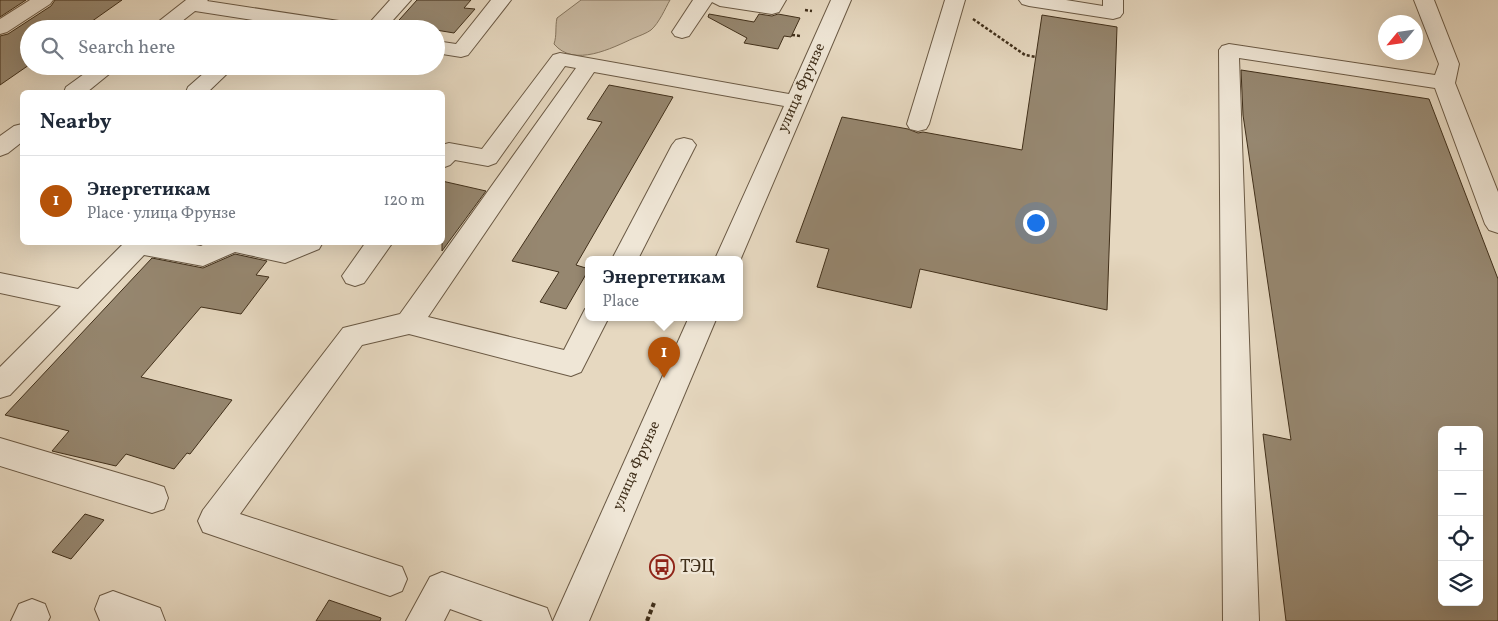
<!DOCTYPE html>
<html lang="en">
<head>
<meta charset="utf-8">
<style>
	body { margin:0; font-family:Vollkorn,serif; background:#f6f6f7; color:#1f2937 }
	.controls { position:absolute; right:15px; bottom:15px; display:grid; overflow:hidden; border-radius:8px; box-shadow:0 5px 20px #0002 }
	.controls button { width:45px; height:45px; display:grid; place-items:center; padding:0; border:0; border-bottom:1px solid #e0e1e3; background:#fff; color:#1f2937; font:25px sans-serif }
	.compass { position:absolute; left:1378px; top:15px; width:45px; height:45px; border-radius:50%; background:#fff; box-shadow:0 5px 20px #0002; rotate:241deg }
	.you { position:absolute; left:1035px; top:222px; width:18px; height:18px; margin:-12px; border:4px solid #fff; border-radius:50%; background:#1a73e8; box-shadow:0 0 0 8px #1a73e833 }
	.badge { display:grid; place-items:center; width:32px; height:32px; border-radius:50%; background:#b45309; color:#fff; font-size:16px; font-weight:700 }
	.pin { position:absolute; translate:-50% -41px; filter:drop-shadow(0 1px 2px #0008) }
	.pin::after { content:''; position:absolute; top:26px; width:18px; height:15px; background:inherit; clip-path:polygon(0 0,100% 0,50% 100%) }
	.popup { position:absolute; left:585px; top:256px; width:158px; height:65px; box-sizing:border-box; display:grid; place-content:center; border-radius:8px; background:#fff; filter:drop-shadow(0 1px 4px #0005); font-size:16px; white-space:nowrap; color:#747a83 }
	.popup b { font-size:19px; color:#1f2937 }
	.popup::after { content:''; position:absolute; left:50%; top:100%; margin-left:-10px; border:10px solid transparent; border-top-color:#fff }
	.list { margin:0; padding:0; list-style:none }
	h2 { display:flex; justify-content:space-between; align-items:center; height:65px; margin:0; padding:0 20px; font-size:21px }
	h2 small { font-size:16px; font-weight:400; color:#747a83 }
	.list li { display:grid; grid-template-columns:32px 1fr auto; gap:15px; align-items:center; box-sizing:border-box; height:90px; padding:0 20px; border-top:1px solid #e0e1e3 }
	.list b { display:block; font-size:19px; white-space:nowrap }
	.list p { margin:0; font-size:16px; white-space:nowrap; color:#747a83 }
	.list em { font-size:16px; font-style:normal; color:#747a83 }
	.icon { flex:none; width:28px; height:28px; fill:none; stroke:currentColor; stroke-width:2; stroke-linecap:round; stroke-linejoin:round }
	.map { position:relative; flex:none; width:1498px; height:621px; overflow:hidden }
	.search { position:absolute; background:#fff; box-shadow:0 5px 20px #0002; left:20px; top:20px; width:425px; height:55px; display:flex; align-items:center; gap:12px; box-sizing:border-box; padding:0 18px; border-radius:28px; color:#747a83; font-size:19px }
	.panel { position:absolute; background:#fff; box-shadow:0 5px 20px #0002; left:20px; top:90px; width:425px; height:155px; border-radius:8px }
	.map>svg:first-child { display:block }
</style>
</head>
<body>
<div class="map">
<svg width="1498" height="621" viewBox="0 0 1498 621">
	<rect width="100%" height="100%" fill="#e6d8c0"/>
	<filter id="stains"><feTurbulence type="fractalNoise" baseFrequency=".004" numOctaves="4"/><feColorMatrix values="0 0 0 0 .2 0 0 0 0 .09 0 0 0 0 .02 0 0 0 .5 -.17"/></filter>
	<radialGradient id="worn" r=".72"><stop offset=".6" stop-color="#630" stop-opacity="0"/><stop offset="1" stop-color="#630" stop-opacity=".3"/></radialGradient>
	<!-- green -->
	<path fill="#cabba4" stroke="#85755f" d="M581,0H670C665,9 659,23 651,30C647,33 639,36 634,38C612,48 574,68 554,44C557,35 555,27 557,18Z"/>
	<!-- building -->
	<g fill="#968770" stroke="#402f1a" fill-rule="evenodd">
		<polygon points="0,0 26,0 0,17"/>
		<polygon points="55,0 122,0 81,29 29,29 29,65 0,85 0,36 8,34 51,6"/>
		<polygon points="417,0 471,0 464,8 475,9 454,33 436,30 436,29 391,29"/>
		<polygon points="709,14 754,22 759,14 772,16 778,14 800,18 791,37 784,36 778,49 744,43 747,38 708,17"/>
		<polygon points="1042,15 1117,27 1107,310 920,269 911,308 817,287 829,249 796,242 842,117 908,129 918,133 923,132 1022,150"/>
		<path d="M1241,70L1429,99L1498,279V621H1286L1263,434L1291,440L1243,115ZM1442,430H1479V602H1442Z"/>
		<polygon points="609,85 673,97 576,265 589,269 566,309 540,302 559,272 512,261 602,122 587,119"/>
		<polygon points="442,181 486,191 442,251"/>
		<polygon points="235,254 267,261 256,275 269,277 241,314 201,307 141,377 232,400 190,454 187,453 174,469 126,454 116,466 52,451 69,431 5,415 152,258 203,268"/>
		<polygon points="85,514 104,520 71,559 52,552"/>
		<polygon points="329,600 381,618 380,621 316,621"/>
	</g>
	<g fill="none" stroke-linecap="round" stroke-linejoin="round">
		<defs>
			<g id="minor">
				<polygon points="30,0 53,0 50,4 7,32 0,34 0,19"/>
				<polygon points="186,0 208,0 207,1 352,23 359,25 362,29 311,29 195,11 172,29 149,29"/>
				<polygon points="390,0 411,0 385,29 364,29"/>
				<polygon points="491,0 511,0 468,55 461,57 436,53 436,41 456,44"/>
				<polygon points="693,0 786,0 779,12 772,14 720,6 712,2 689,36 682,38 675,36 672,32"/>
				<polygon points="831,0 851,0 739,263 739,259 715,259 784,106 594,72 428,317 564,350 585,309 589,308 589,317 609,317 581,372 571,376 409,334 362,345 240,514 402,567 407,579 402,591 390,596 203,532 198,521 203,510 343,328 400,314 576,68 565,66 496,163 488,166 455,160 450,165 442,168 442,145 449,143 482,149 553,55 560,53 789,94"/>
				<polygon points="945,0 965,0 929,124 926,129 918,131 910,129 907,124"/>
				<polygon points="1019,0 1066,0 1103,6 1103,0 1123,0 1123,13 1120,17 1113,19 1029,6 1022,4"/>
				<polygon points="1414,0 1434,0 1459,64 1455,83 1498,192 1498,233 1489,230 1485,224 1435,88 1239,58 1259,621 1223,621 1219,50 1222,46 1229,44 1435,75 1439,64"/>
				<polygon points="95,66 119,66 87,92 64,92 66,87"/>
				<polygon points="212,66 235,66 208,92 186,92 188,87"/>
				<polygon points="22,124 22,142 8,153 0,156 0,136 14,126"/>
				<polygon points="684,138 692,140 696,145 638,259 612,259 672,145 676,140"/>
				<polygon points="125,242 180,242 201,246 208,242 323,242 319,249 285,263 235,252 203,266 144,255 10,395 0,398 0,367 61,306 0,293 0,273 78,289"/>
				<polygon points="366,242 393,242 364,283 355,286 346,283 342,276"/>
				<polygon points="689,317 717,317 589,621 553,621"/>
				<polygon points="0,438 152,483 164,487 168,498 164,509 152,513 0,466"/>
				<polygon points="442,572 547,608 552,621 483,621 450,609 444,621 406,621 430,577"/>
				<polygon points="113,591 160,608 165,621 100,621 95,609 100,596"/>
				<polygon points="32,599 45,604 50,617 48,621 11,621 19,604"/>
			</g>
		</defs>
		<!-- minor casing -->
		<use href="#minor" stroke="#6a5944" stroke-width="2"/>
		<!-- path-far1 -->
		<g stroke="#402f1a" stroke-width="2.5" stroke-dasharray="3 2" stroke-linecap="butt">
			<polyline points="805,10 812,11"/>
			<polyline points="973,19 1025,55 1036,57"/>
			<polyline points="792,35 801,36"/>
		</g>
		<!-- path -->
		<polyline stroke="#402f1a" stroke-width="4" stroke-dasharray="4.5 3" stroke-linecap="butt" points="647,621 654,603"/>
		<!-- minor -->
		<use href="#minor" fill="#efe6d6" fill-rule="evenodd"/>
	</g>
	<!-- icons -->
	<defs>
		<symbol id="bus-ring" viewBox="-11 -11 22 22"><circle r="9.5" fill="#efe6d6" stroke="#8f2418" stroke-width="1.5"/><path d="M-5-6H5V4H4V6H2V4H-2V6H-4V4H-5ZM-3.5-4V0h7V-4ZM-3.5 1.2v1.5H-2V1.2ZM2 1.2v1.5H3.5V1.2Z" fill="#8f2418"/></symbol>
	</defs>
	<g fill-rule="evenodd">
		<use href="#bus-ring" x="648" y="553" width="28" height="28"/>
	</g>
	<g text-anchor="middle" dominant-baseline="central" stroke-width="4.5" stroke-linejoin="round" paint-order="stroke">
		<!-- street labels -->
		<g font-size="15" fill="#402f1a" stroke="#efe6d6">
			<text transform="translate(802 88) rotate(-66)">улица Фрунзе</text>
			<text transform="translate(637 466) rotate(-66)">улица Фрунзе</text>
		</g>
		<!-- near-poi labels -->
		<g font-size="18" fill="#402f1a" stroke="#efe6d6" text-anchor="start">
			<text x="680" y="567">ТЭЦ</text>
		</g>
	</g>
	<rect width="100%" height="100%" filter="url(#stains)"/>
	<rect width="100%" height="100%" fill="url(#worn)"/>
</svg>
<div class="controls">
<button>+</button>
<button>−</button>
<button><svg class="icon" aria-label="locate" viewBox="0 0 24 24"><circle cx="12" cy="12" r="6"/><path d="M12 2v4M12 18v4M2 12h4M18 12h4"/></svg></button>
<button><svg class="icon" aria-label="layers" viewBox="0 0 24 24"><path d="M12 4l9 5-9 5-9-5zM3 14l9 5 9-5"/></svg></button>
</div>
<svg class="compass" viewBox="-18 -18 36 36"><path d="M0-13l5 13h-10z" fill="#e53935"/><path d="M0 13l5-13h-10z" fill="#747a83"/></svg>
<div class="you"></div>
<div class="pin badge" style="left:664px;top:378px">1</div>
<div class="popup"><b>Энергетикам</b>Place</div>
<div class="search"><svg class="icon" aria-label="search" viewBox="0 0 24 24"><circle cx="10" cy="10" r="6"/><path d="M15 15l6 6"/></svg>Search here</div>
<section class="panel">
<h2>Nearby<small></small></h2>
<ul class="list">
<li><span class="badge">1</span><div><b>Энергетикам</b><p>Place · улица Фрунзе</p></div><em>120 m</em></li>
</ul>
</section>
</div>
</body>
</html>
